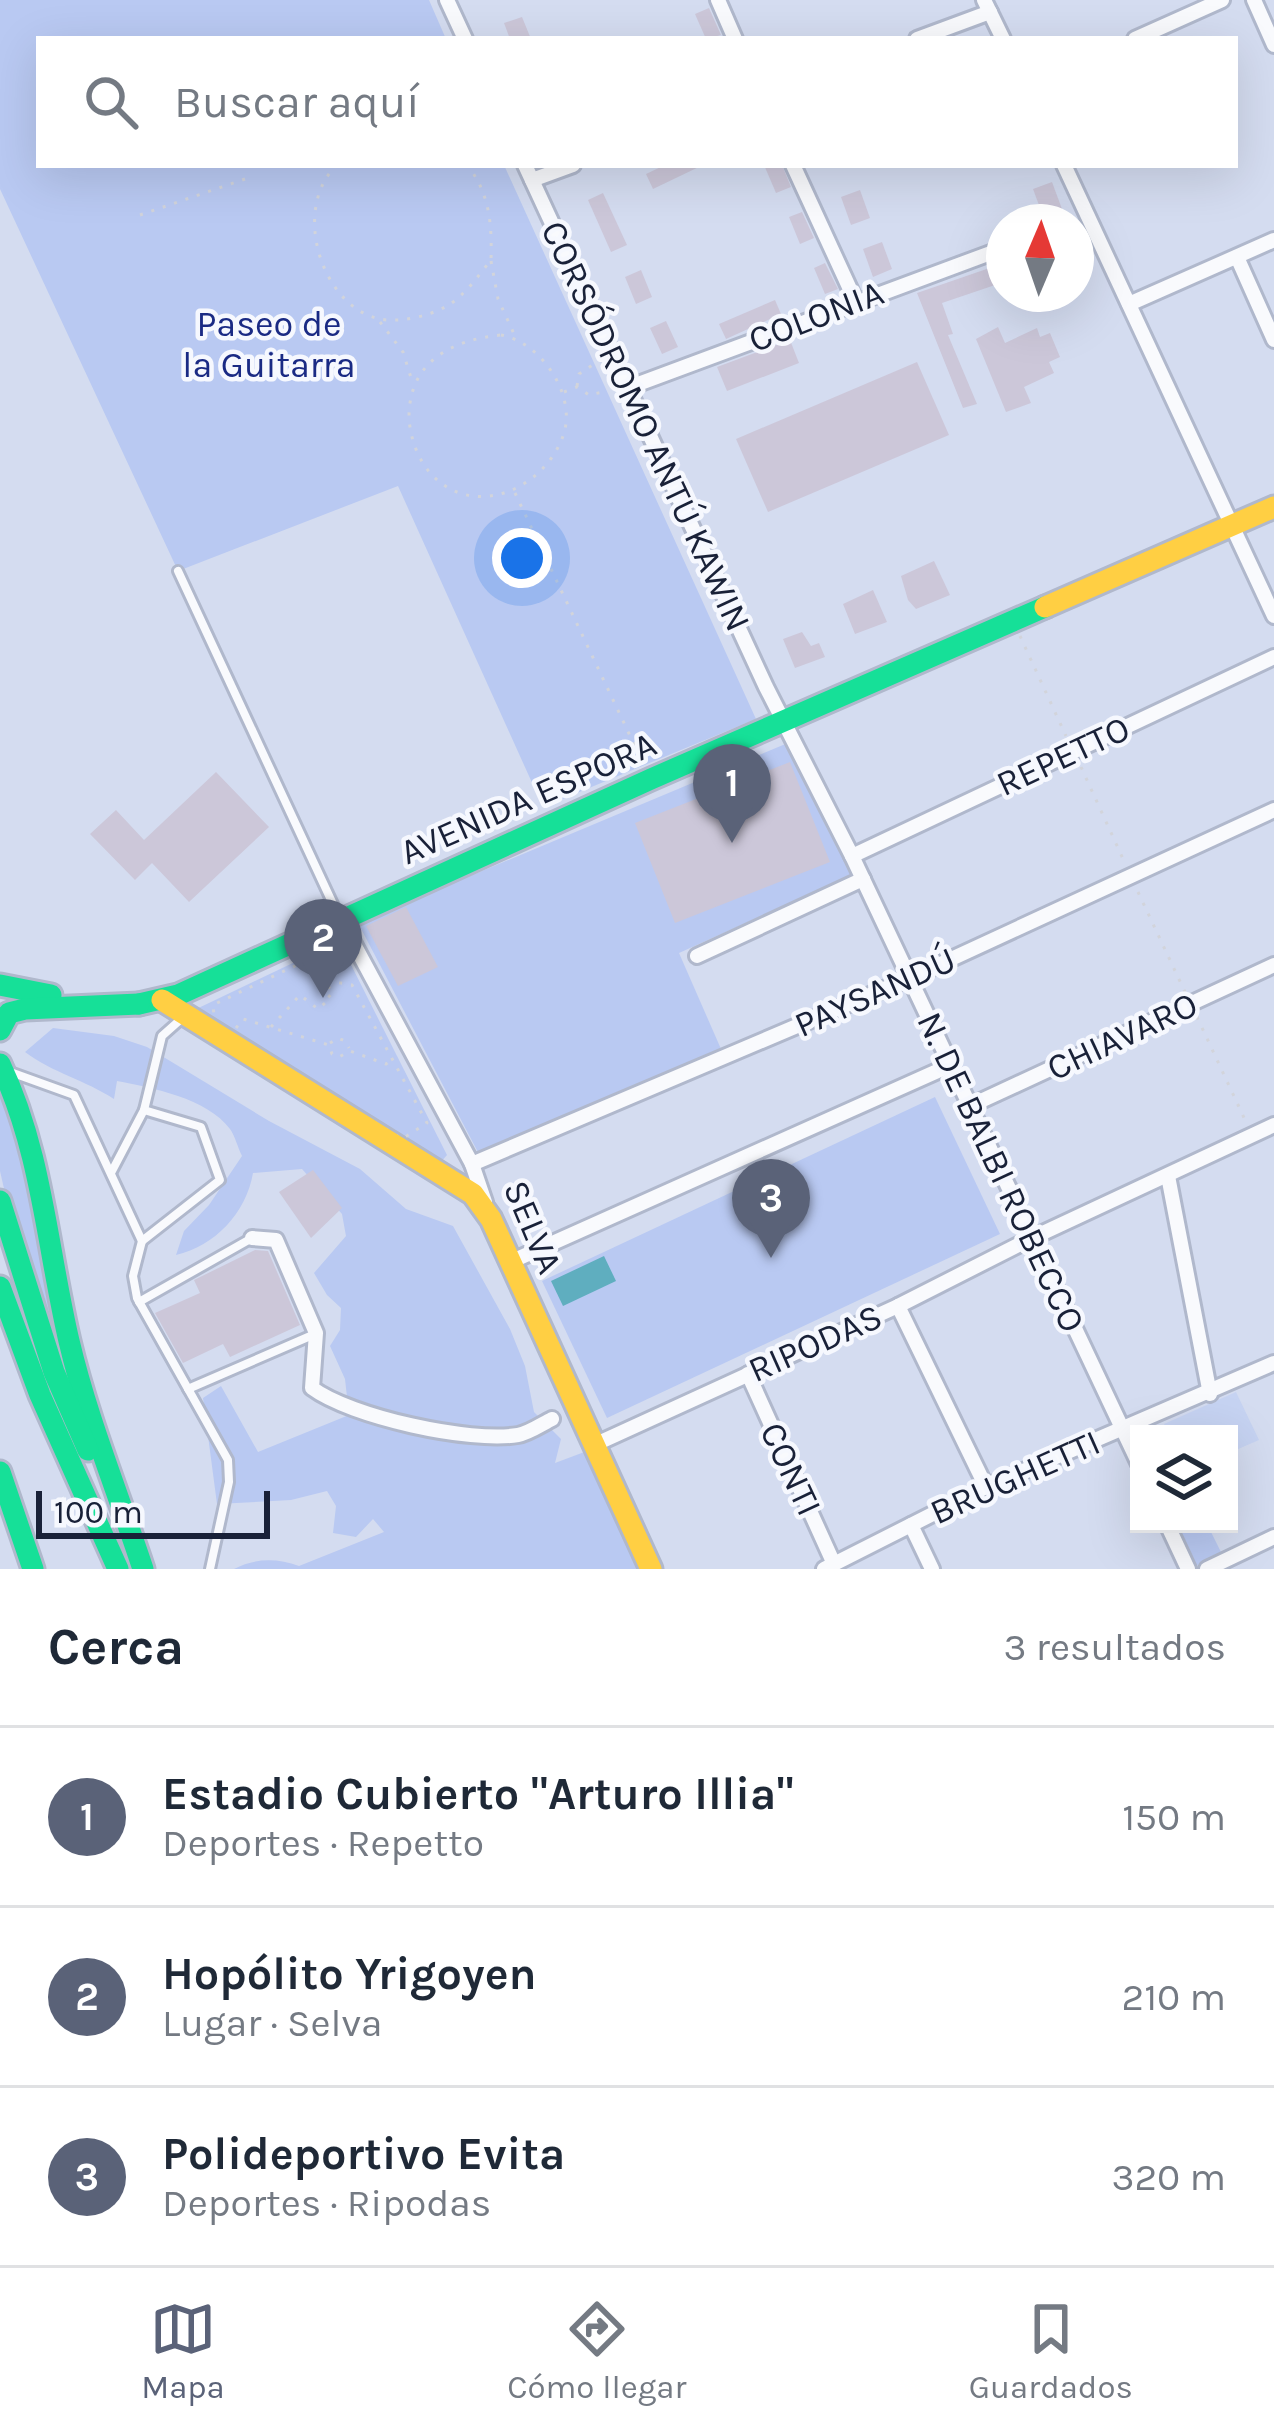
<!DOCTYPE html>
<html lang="es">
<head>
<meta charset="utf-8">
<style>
	body { margin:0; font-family:Karla,sans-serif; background:#f2f2f3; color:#1f2937 }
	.controls { position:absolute; right:36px; bottom:36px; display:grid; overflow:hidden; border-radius:0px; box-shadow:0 12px 48px #0002 }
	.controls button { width:108px; height:108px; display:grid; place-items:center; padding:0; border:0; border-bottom:3px solid #e0e1e3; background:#fff; color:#1f2937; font:60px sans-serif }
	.compass { position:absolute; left:986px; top:204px; width:108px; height:108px; border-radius:50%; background:#fff; box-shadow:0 12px 48px #0002; rotate:2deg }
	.scale { position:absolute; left:36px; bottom:30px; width:234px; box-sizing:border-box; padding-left:12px; border:6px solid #192138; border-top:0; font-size:33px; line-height:42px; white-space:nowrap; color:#192138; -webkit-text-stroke:9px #f6f8fe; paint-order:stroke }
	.you { position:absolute; left:522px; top:558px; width:42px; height:42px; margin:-30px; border:9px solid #fff; border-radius:50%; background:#1a73e8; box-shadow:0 0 0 18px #1a73e833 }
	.badge { display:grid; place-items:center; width:78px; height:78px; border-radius:50%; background:#5a6278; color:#fff; font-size:39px; font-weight:700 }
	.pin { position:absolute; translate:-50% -99px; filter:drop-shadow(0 3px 6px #0008) }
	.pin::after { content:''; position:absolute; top:63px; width:42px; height:36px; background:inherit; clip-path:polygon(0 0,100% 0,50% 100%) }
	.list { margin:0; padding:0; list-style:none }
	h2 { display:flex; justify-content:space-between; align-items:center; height:156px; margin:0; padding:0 48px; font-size:51px }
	h2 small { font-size:39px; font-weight:400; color:#747a83 }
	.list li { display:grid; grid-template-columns:78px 1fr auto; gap:36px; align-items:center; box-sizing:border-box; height:180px; padding:0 48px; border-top:3px solid #e0e1e3 }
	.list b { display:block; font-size:45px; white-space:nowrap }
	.list p { margin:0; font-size:39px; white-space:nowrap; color:#747a83 }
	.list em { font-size:39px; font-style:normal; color:#747a83 }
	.icon { flex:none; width:66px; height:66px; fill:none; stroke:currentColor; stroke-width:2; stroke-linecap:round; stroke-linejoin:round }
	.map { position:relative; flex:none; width:1274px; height:1569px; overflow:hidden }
	.search { position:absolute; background:#fff; box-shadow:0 12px 48px #0002; left:36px; right:36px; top:36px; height:132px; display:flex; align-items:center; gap:30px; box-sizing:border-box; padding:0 42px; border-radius:0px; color:#747a83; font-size:45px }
	.sheet { height:696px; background:#fff }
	nav { display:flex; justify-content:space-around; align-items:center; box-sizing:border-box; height:168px; border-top:3px solid #e0e1e3; background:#fff; font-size:33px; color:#747a83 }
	nav a { display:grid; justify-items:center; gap:6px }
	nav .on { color:#5a6278 }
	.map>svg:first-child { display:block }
</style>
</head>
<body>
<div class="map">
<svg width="1274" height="1569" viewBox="0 0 1274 1569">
	<rect width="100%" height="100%" fill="#d4dcf0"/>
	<!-- built -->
	<polygon fill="#c6d3f2" points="1236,1392 1259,1440 1229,1453 1229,1434 1169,1434 1164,1424"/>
	<!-- green -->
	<g fill="#b9c9f2">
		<polygon points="0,0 429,0 446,39 39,39 39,165 504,165 756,719 543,807 398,486 178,571 0,189"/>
		<polygon points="795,740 855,874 679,953 721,1049 480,1156 358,923"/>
		<polygon points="339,941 447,1155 440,1163 188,1013"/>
		<path d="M53,1028L114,1036L147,1047L269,1121L360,1169L406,1209L453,1226L510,1329L525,1366L534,1412L561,1439L555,1463L587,1451L641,1569H234C255,1558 277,1558 299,1566L384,1532L373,1519L356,1537L333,1533L336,1506L327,1491L291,1500L217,1504L203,1398L221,1386L258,1452L349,1415L345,1379L330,1346L340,1330L341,1308L327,1295L314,1273L346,1236L342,1214L302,1169L253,1173C246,1213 215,1246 176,1255L184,1231L209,1205L242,1156C238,1148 235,1136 230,1129C207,1098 152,1088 117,1081L114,1099C85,1080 53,1073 25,1052Z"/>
		<polygon points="0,1080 12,1113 99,1456 5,1193 0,1171"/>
		<polygon points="935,1097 1000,1234 607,1418 542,1281"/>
		<polygon points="1177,1524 1207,1524 1221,1552 1196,1566"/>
	</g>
	<!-- water -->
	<polygon fill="#5faebf" points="604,1256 616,1281 563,1306 551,1281"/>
	<!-- building -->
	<g fill="#ccc7d9">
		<polygon points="709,8 721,35 706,39 695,14"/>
		<polygon points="522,17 531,39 510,39 504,23"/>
		<polygon points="665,165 703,165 653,189 646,174"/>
		<polygon points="764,165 782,165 791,187 776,193"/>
		<polygon points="1052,182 1062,209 1043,216 1033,189"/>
		<polygon points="860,190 870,218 851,225 841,197"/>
		<polygon points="603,193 627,245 611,252 588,200"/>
		<polygon points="802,212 814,238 800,244 789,217"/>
		<polygon points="882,242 892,269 873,277 863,249"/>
		<polygon points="825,263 838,289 825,294 814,268"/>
		<polygon points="1004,263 1004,282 942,303 953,334 948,335 977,404 963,408 917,293"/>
		<polygon points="641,270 652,297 636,304 625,277"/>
		<polygon points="775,300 781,314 726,339 719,324"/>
		<polygon points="666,321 678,347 662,354 650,328"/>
		<polygon points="998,327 1005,343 1037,328 1040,337 1050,333 1060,357 1049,362 1054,373 1024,387 1031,403 1006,412 976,339"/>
		<polygon points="790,340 799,363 727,391 717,367"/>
		<polygon points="917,362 949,435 768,512 736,439"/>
		<polygon points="934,561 950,595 916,609 908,600 901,576"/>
		<polygon points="873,590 887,622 855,634 843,604"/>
		<polygon points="802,632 811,646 819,643 825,657 795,668 783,639"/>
		<polygon points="790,762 830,862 675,923 635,823"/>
		<polygon points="216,772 269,827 189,902 152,863 135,880 90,834 116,810 144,840"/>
		<polygon points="406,907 438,967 398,986 366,926"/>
		<polygon points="313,1170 342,1208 311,1238 279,1192"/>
		<polygon points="255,1250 268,1251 300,1325 230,1357 223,1344 183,1363 155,1313 200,1293 194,1280"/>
	</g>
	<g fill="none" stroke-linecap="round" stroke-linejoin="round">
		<defs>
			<g id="lane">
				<polyline points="178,571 339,917"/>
				<polyline points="13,1073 74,1095 142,1241 133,1276 137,1298 228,1460 229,1482 210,1569"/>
				<polyline points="144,1110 162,1036 180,1020"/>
				<polyline points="111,1173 144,1110 201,1127 220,1180 142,1241"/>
				<polyline points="139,1302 252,1238"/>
				<polyline points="188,1389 315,1334"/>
			</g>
			<g id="street">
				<polyline points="447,0 465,39"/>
				<polyline points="718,0 735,39"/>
				<polyline points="984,0 1003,39"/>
				<polyline points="1254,0 1274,45"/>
				<polyline points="917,39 990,12"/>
				<polyline points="1135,39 1222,0"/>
				<polyline points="525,165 766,687 852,856 1139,1464"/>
				<polyline points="793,165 855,300"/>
				<polyline points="1064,165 1274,616"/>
				<polyline points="532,180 573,165"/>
				<polyline points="1237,257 1274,340"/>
				<polyline points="1129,304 1274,240"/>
				<polyline points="630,387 1004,248"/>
				<polyline points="852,856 1274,657"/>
				<polyline points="340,918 472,1164 485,1202"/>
				<polyline points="697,956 863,879"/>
				<polyline points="970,1106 1274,965"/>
				<polyline points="472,1164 910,978 1274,810"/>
				<polyline points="1168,1176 1210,1394"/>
				<path d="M252,1238L276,1240L316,1333L312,1388C351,1417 470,1443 518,1435C529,1433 542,1424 552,1419"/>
				<polyline points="510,1262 951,1065"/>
				<polyline points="898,1306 986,1487"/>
				<polyline points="748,1374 834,1564"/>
				<polyline points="596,1444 898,1306 1032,1238 1274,1125"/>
				<polyline points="1167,1524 1188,1569"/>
				<polyline points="911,1525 932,1569"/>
				<polyline points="824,1569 986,1487 1274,1363"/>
				<polyline points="1207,1569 1274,1537"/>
			</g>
			<g id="fast">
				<polyline points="0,985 51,995"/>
				<polyline points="139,1004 178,995 651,779 1045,607"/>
				<polyline points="0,1030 9,1013 25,1009 139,1004"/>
				<path d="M0,1064C42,1152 47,1247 69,1341C87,1418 118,1493 143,1569"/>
				<polyline points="0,1201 54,1372 88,1450"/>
				<polyline points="0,1287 40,1395 118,1569"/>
				<polyline points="0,1472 33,1569"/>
			</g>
			<g id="slow">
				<polyline points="1045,607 1274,507"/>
				<polyline points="162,1000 473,1194 491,1219 651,1569"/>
			</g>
		</defs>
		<!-- lane casing -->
		<use href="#lane" stroke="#b0b8cc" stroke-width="14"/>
		<!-- street casing -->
		<use href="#street" stroke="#b0b8cc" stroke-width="20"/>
		<!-- fast casing -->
		<use href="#fast" stroke="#b0b8cc" stroke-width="27"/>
		<!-- slow casing -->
		<use href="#slow" stroke="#b0b8cc" stroke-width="27"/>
		<!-- path -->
		<g stroke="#d2d4db" stroke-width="3" stroke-dasharray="3 9" stroke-linecap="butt">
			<path d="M337,165C291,208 321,307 380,319C399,323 429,316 445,307C464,297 478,276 491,260C492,225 490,193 467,165"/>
			<polyline points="140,215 248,178"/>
			<polyline points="491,261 498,299 515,336"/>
			<polyline points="380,322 403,352 412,381"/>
			<path d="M501,335C540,342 576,393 564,433C547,487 476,521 432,475C418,460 410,438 409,417C409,362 451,340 501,335Z"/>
			<polyline points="577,386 579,374 594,364"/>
			<polyline points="564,392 577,387 589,395 607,391"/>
			<polyline points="515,493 642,761"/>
			<polyline points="1020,636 1066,736"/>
			<polyline points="1081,767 1124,861"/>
			<polyline points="1138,892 1185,992"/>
			<polygon points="322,953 335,982 352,985 427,1123 402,1139 215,1026 213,1005"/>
			<polyline points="1197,1017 1246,1122"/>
			<polyline points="271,1027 300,995 318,1009 331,998 325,992 332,984"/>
			<polyline points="236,1028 243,1019 329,1045 332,1054 339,1057 350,1051 386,1064 391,1060"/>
			<polyline points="330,1043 338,1038 345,1041 349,1048"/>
		</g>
		<!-- lane -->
		<use href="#lane" stroke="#f9fafd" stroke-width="8"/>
		<!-- street -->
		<use href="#street" stroke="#f9fafd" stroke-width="14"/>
		<!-- fast -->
		<use href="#fast" stroke="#16e098" stroke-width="21"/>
		<!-- slow -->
		<use href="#slow" stroke="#ffcf43" stroke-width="21"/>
	</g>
	<g text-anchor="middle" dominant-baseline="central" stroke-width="9" stroke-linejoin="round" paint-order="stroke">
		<!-- street labels -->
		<g font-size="36" fill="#192138" stroke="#f6f8fe">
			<text transform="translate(816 316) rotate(-21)">COLONIA</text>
			<text transform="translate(646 426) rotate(65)">CORSÓDROMO ANTÚ KAWIN</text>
			<text transform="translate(1063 756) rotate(-25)">REPETTO</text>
			<text transform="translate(528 798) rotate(-24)">AVENIDA ESPORA</text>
			<text transform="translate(875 992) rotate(-24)">PAYSANDÚ</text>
			<text transform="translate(1122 1036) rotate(-25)">CHIAVARO</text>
			<text transform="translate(1001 1172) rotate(65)">N. DE BALBI ROBECCO</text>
			<text transform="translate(533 1227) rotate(67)">SELVA</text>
			<text transform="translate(815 1343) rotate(-24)">RIPODAS</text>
			<text transform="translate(791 1469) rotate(65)">CONTI</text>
			<text transform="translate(1015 1477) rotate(-24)">BRUGHETTI</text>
		</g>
		<!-- park labels -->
		<g font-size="36" fill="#1a2a84" stroke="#f6f8fe">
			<text x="269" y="324">Paseo de<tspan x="269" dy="41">la Guitarra</tspan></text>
		</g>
	</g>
</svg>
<div class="controls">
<button><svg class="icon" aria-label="layers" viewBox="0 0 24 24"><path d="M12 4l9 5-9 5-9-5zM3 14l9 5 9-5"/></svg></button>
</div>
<svg class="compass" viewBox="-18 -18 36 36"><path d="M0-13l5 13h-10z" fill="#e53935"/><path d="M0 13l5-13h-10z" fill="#747a83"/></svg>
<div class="scale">100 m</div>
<div class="you"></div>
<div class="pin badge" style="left:732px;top:843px">1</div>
<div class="pin badge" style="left:323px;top:998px">2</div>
<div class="pin badge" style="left:771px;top:1258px">3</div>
<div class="search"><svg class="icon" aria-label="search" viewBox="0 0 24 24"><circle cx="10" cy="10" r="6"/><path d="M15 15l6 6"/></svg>Buscar aquí</div>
</div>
<section class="sheet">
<h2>Cerca<small>3 resultados</small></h2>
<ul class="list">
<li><span class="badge">1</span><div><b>Estadio Cubierto &quot;Arturo Illia&quot;</b><p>Deportes · Repetto</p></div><em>150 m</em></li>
<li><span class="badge">2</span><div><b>Hopólito Yrigoyen</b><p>Lugar · Selva</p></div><em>210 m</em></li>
<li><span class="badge">3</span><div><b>Polideportivo Evita</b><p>Deportes · Ripodas</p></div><em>320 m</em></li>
</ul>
</section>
<nav>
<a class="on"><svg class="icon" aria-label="map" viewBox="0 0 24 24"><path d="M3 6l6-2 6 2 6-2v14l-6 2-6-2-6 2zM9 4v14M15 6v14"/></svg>Mapa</a>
<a><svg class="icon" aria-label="directions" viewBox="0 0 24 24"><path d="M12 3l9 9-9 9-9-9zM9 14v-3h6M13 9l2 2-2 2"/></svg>Cómo llegar</a>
<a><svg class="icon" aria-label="saved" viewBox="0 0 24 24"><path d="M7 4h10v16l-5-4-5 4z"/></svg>Guardados</a>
</nav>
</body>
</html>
